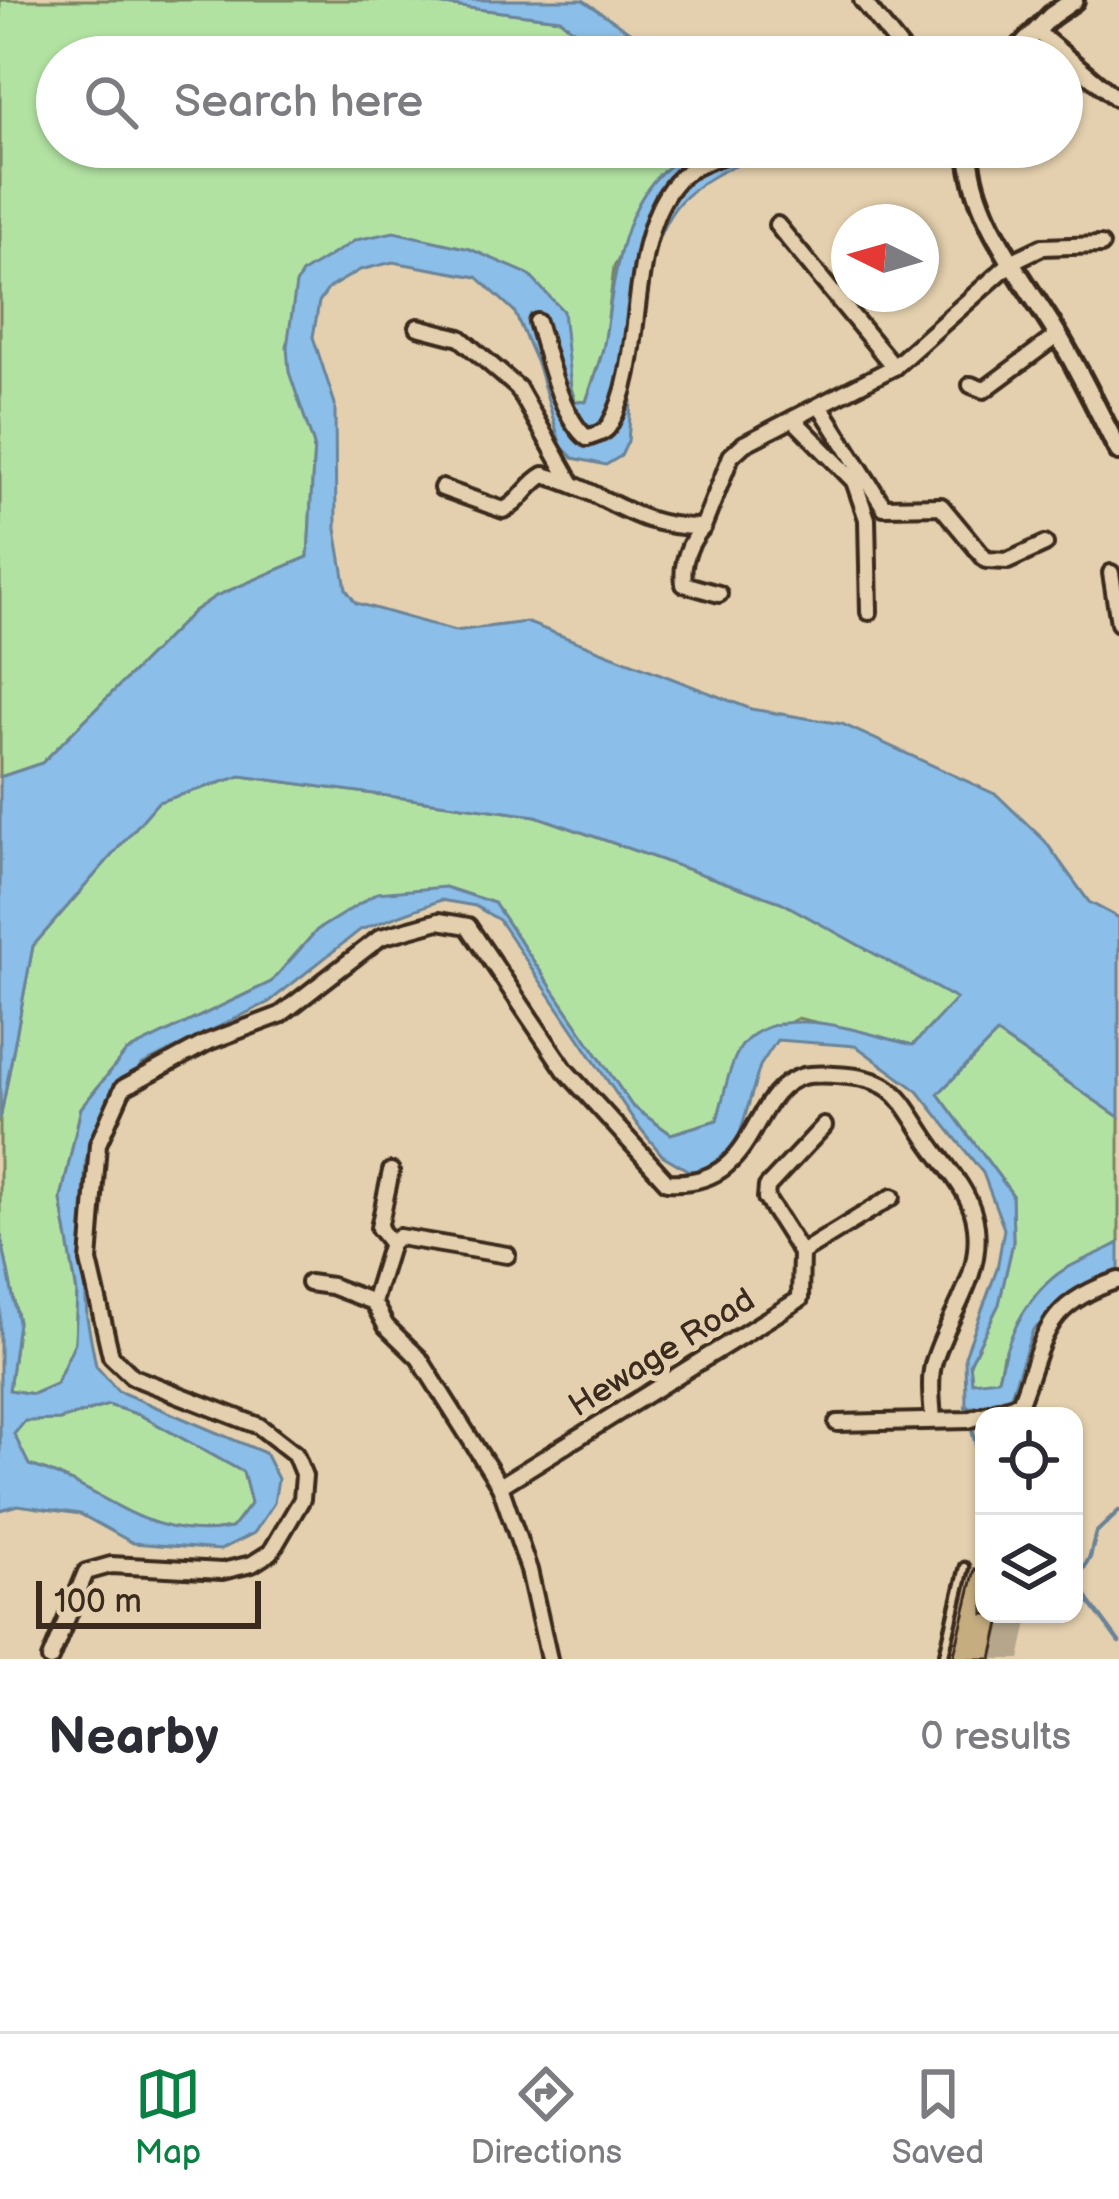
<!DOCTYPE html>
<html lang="en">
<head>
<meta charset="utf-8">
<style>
	body { margin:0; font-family:"Balsamiq Sans",sans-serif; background:#f2f2f3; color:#2b2b33 }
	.controls { position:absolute; right:36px; bottom:36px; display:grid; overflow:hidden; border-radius:24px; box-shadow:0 3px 9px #0004 }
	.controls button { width:108px; height:108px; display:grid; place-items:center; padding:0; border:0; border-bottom:3px solid #e1e1e2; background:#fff; color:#2b2b33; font:60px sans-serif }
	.compass { position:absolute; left:831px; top:204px; width:108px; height:108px; border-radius:50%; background:#fff; box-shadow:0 3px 9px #0004; rotate:275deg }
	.scale { position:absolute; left:36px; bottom:30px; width:225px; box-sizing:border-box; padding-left:12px; border:6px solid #3b2a1e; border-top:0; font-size:33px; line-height:42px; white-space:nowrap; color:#3b2a1e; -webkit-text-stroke:9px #e4d0ae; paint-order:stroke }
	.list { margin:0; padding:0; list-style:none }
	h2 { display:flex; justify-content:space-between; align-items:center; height:156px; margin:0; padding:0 48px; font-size:51px }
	h2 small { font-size:39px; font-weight:400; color:#7c7c81 }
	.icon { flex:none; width:66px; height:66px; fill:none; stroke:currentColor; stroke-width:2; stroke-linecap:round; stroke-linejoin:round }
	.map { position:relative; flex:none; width:1119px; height:1659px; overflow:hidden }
	.search { position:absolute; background:#fff; box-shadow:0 3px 9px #0004; left:36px; right:36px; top:36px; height:132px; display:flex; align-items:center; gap:30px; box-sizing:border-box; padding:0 42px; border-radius:66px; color:#7c7c81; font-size:45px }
	.sheet { height:372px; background:#fff }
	nav { display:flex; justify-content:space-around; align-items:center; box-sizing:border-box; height:168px; border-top:3px solid #e1e1e2; background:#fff; font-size:33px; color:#7c7c81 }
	nav a { display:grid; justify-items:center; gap:6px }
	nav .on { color:#0b8043 }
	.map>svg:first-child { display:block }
</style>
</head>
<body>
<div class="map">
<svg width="1119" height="1659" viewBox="0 0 1119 1659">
	<rect width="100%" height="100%" fill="#e4d0ae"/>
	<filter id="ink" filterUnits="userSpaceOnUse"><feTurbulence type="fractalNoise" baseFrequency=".00833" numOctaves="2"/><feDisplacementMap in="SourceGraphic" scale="24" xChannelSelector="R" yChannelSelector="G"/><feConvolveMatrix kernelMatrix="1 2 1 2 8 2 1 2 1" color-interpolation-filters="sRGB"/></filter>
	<g filter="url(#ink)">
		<!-- green -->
		<g fill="#b2e2a2" stroke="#768660" stroke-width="3">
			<polygon points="0,0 402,0 560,19 606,57 57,57 57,147 703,147 681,155 614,267 605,343 586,402 575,401 571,388 562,311 470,249 302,273 290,372 314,445 308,557 216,596 194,611 42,763 0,777"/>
			<polygon points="241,776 536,816 781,902 957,999 913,1045 798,1018 738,1051 717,1120 671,1134 632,1106 494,903 445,887 317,930 271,982 126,1052 81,1108 61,1199 77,1293 75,1343 56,1384 33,1394 9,1390 18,1322 0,1231 0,1120 33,946 158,802"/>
			<polygon points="997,1034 1119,1117 1119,1243 1107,1250 1003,1355 998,1380 972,1383 970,1363 999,1304 1013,1242 1012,1194 938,1094"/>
			<path d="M108,1405L140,1415L243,1472L251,1503L232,1528C144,1544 106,1487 29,1465L13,1435L25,1421L60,1420Z"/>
		</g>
		<!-- water -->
		<g fill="#8bbee8" stroke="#6b8397" stroke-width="3" fill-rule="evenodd">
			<polygon points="402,0 583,0 631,33 678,52 710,57 606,57 560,19"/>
			<path d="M703,147H786C749,160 714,170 685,197C636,241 634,377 628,441L621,456L606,465L573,458L561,446L538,366L514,311L477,277L393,262L360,270L329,288L319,302L313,337L335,404L336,529L346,589L356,603L455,631L526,622L751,709L842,724L997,795L1045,841L1089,902L1119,918V1117L997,1034L938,1094L1012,1194L1013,1242L999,1304L970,1363L972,1382L998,1379C1006,1340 1025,1298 1059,1273C1076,1261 1100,1254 1119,1243V1284L1070,1300L1033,1330L1007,1407H966L965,1356L997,1269L1004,1229L983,1173L918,1091L856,1046L777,1040L760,1066L735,1150L707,1169L689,1171L662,1155L636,1123L499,920L475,906L441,900L360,930L269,1002L143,1064L110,1098L86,1161L82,1226L87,1318L96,1366L118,1391L265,1453L278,1479L274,1503L254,1533L220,1550L133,1543L80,1514L18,1505L0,1510V1231L18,1322L9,1390L33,1394L56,1384L75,1342L77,1293L61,1199L81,1108L126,1052L271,982L317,930L377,893L445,887L494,903L632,1106L671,1134L717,1120C724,1098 728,1066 741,1047C777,998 864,1034 913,1045L956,999L781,902L536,816L241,776L158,802L33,946L0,1120V777L42,763L194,611L216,596L308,557L314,445L289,372L287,347L296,284L302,273L356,240L394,232L470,249L528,274L563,311L571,389L575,401L586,402C593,381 602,360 605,338C617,266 622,176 703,147ZM108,1405L140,1415L243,1472L251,1503L232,1528C145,1544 105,1487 29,1465L14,1434L25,1421L59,1420Z"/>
		</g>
		<!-- shadow -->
		<polygon fill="#0003" points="984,1575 984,1614 1046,1614 1044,1623 1029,1618 1020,1659 956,1659"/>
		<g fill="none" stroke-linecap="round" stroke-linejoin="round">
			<!-- stream -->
			<g stroke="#6b8397" stroke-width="4.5">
				<polyline points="966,1407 984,1474"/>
				<polyline points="1074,1589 1088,1600 1119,1642"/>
				<polyline points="1088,1600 1078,1579 1090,1557 1096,1533 1119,1511"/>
			</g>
		</g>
		<!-- building -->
		<polygon fill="#c6ad80" stroke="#3b2a1e" stroke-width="3" points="975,1569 984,1572 984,1614 1002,1614 992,1659 953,1659"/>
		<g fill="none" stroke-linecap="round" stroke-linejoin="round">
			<defs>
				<polyline id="service" points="943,1659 965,1567"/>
				<g id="minor">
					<polyline points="862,0 908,57"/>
					<polyline points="1036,31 1116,98"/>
					<polyline points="777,225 894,367"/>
					<path d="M537,322C547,354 561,417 587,438C597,434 606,433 610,424C647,361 625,242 675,183C692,163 725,155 750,147"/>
					<polyline points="418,327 460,338 518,388 571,482"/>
					<polyline points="971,385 984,390 1058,335"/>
					<polyline points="820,406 884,507 941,506 986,560 1008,561 1045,544"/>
					<polyline points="793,419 854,481 867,519 869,612"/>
					<path d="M442,488L503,510C520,504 527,484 544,475C607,491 630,528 703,527L731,456L744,444L894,367L1013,261L1042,247L1101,245"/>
					<path d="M703,527C689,542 681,563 684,584L719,594"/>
					<polyline points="1111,573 1119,623"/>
					<polyline points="391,1171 379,1228 391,1243"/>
					<polyline points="391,1243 373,1302 386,1326 419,1358 500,1486 529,1570 549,1659"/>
					<polyline points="391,1243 399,1237 507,1255"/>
					<polyline points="801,1253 892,1197"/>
					<polyline points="309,1283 331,1286 373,1302"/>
					<path d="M837,1423L968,1420L1020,1403C1045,1337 1043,1304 1119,1280"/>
					<polyline points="500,1486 800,1299 801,1253 766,1198 767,1187 824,1126"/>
					<path d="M50,1659L86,1572L111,1565L222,1571L252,1564L271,1552L302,1499L304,1476L295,1454L259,1426L133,1377L111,1356L89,1261L98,1144L123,1088L208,1042L280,1015L381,937L439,921L468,926L565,1070L667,1182C761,1188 746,1092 803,1076C817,1073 834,1075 848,1076C893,1080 900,1098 923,1133C942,1164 972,1190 976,1227C982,1280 946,1317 933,1365C929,1382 932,1403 933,1420"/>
				</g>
				<g id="tertiary">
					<polyline points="1011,57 1051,16 1074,0"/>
					<path d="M969,147C970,216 1025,280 1059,337C1081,374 1099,413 1119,451"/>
				</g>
			</defs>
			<!-- service casing -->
			<use href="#service" stroke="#3b2a1e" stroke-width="15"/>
			<!-- minor casing -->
			<use href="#minor" stroke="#3b2a1e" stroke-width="22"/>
			<!-- tertiary casing -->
			<use href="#tertiary" stroke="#3b2a1e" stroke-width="26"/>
			<!-- service -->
			<use href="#service" stroke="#e4d0ae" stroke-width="6"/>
			<!-- minor -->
			<use href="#minor" stroke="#e4d0ae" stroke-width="14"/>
			<!-- tertiary -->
			<use href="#tertiary" stroke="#e4d0ae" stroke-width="16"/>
		</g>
	</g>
	<g text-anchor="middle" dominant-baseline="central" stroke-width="12" stroke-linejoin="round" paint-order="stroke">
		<!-- street labels -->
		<g font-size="33" fill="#3b2a1e" stroke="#e4d0ae">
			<text transform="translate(662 1353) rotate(-32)">Hewage Road</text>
		</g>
	</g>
</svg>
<div class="controls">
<button><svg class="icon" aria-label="locate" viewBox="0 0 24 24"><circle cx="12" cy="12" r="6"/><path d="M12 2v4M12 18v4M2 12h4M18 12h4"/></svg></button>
<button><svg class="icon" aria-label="layers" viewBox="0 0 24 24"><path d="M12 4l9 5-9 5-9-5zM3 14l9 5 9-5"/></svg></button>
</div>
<svg class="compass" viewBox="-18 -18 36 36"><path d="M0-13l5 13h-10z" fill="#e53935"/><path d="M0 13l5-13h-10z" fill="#7c7c81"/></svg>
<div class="scale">100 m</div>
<div class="search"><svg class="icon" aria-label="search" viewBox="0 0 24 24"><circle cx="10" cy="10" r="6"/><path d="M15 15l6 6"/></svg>Search here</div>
</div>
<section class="sheet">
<h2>Nearby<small>0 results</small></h2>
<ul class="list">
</ul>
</section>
<nav>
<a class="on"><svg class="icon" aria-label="map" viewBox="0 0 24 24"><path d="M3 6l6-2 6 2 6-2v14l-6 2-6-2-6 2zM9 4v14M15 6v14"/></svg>Map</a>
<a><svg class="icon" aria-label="directions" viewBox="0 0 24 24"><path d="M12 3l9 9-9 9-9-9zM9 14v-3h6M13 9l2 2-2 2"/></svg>Directions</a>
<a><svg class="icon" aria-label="saved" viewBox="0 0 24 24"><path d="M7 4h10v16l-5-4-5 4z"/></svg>Saved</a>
</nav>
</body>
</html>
